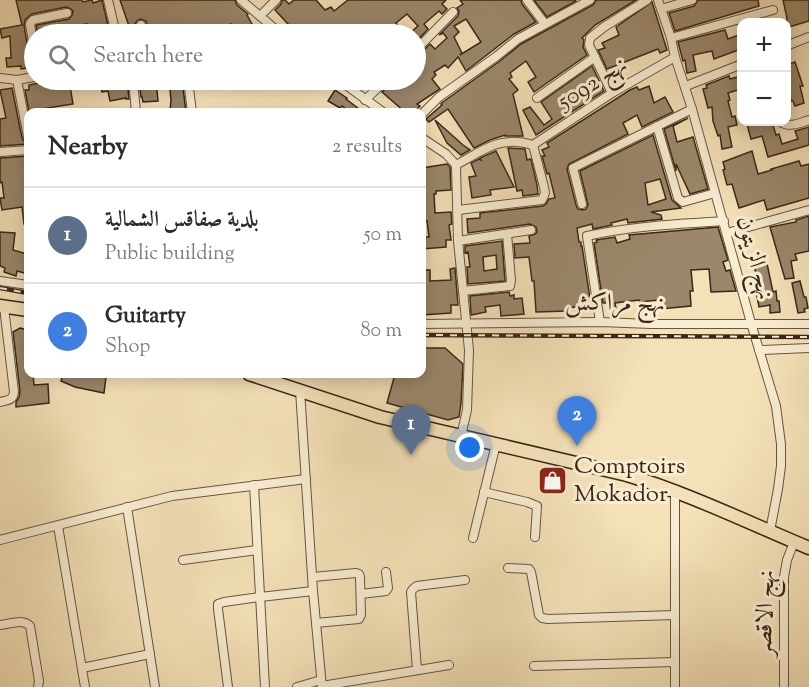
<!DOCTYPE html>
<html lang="en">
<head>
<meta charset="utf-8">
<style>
	body { margin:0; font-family:"Sorts Mill Goudy",Amiri,serif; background:#f7f7f7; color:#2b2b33 }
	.controls { position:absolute; right:18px; top:18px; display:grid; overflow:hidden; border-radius:12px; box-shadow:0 3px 15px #0003 }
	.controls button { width:54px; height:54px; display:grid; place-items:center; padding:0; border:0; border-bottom:2px solid #e1e1e2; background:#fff; color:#2b2b33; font:30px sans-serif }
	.you { position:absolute; left:470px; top:448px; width:21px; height:21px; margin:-15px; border:4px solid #fff; border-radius:50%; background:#1a73e8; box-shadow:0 0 0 9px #1a73e833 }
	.badge { display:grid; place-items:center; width:39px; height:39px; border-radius:50%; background:#8f2418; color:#fff; font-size:20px; font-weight:700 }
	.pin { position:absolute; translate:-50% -50px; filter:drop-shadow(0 2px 3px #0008) }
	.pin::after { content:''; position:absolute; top:32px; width:21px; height:18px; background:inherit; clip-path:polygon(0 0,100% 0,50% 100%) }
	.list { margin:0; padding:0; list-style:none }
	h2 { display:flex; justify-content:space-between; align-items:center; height:78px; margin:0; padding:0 24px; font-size:26px }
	h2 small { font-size:20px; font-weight:400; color:#7c7c81 }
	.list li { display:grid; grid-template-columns:39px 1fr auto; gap:18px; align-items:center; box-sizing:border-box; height:96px; padding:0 24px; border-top:2px solid #e1e1e2 }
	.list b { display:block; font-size:22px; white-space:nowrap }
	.list p { margin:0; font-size:20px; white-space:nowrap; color:#7c7c81 }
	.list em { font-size:20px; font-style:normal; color:#7c7c81 }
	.icon { flex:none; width:33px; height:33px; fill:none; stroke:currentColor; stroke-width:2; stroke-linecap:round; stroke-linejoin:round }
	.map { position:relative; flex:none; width:809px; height:687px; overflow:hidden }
	.search { position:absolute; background:#fff; box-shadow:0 3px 15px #0003; left:24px; top:24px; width:402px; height:66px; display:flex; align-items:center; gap:15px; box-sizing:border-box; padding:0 21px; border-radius:33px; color:#7c7c81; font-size:22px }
	.panel { position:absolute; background:#fff; box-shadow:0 3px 15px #0003; left:24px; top:108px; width:402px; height:270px; border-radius:12px }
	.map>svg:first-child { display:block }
</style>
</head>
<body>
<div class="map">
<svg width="809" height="687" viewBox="0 0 809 687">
	<rect width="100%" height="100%" fill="#f4e1b8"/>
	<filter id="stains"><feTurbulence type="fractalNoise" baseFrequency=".00333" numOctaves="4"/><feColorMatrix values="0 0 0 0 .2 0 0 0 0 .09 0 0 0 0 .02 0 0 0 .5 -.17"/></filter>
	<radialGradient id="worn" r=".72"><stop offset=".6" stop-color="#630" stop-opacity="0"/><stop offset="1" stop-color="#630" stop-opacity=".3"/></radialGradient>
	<!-- building -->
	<g fill="#9b876b" stroke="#3a2617" stroke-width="1.5" fill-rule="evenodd">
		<polygon points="16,0 82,0 83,2 92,0 93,3 102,0 110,34 101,34 100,31 89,34 87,24 72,27 74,34 38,34 36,25 69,19 72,15 73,11 71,9 66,7 32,14 25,20 24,25 28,49 30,52 33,54 34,67 21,69 21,66 7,67 6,58 11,58 10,36 2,38 0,29 22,25"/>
		<polygon points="120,0 235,0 237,5 248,14 247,15 253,26 236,34 231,24 218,30 220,34 149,34 146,21 140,19 137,21 135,24 137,34 126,34 124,27 129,26"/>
		<polygon points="282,0 285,0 289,4 294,0 316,0 325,10 331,7 334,11 348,0 446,0 442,4 447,9 442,14 439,11 424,24 428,29 416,42 416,34 409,34 418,26 407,14 396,23 406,34 293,34 287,28 289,25 275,10 281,4"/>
		<path d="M460,0H521L522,4L536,22L514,34L466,71L458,57L448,68L445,65L434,72L436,75L432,79L440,89L417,104L420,106L414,112H405L382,92L395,80H416V56L420,54L430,44L435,49L447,38L443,33L439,35L458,16L459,11L457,8L463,4ZM466,19L481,42L460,55L462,53L454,37L459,32L454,26Z"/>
		<polygon points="534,0 575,0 576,1 547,17"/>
		<polygon points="596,0 636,0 595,25 582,38 584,40 583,47 587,55 534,92 528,82 536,77 526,61 510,73 512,77 509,79 518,90 513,94 523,136 505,136 505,135 490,140 474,148 448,109 429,122 426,119 442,105 441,104 443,102 500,61 521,44 593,5"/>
		<polygon points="698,0 758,0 759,6 675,31 669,13 694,6"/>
		<polygon points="783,0 809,0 809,21 786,28 787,18"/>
		<polygon points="652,2 667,50 660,53 658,49 607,69 598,50 605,48 602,43 619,35 616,27"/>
		<polygon points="725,30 728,39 741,34 741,49 714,59 712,51 693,55 696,71 687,73 685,60 683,61 678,42"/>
		<polygon points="795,62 803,86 800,86 804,103 795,106 793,101 791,101 789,89 787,90 786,65"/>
		<polygon points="592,66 604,91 536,135 523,110 530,107 544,125 552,119 541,102"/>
		<polygon points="729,76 730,79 741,76 741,89 728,93 730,100 728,101 732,117 735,116 737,125 728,127 732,147 722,149 720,135 718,136 713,121 712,107 708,108 703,89 707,88 706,85"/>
		<polygon points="53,80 127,80 129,99 126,99 126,98 110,101 108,91 102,92 101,87 85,88 85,86 70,86 73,104 41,109 42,112 29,112 25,90 29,90 29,85"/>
		<polygon points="139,80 156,80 158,101 143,102 142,97 141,97"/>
		<polygon points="169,80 182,80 186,112 170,112 171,100"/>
		<path d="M649,86L654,103L665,97L673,112L642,127L637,115L623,123L628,134L569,164L567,169L576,205L578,209L583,210L586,209L588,205L580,171L653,135L672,200L681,208L651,212L661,215L662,219L628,223L627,219L611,223L612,225L593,229L592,224L577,228L579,242H581V246H582L591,305L567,308L568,311L536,312L534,281H532L529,257L515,258L514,244L530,243L529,236L535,234L537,232L536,227L530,224L468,233L467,219L480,218V213L543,206L546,204L549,199L555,198L549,173L547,174L542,156H545L542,150L549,147L547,143L630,90L637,87L639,90ZM660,179L666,199L648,205L645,183Z"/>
		<polygon points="12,88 22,138 24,141 28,144 0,146 0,119 6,118 0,90"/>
		<polygon points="335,90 347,98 346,99 363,112 350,112 342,106 340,108 328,101"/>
		<polygon points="688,118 673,126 677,142 693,137 708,189 690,194 676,164 676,171 664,129"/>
		<polygon points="435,120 463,145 470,150 461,155 447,143"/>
		<polygon points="756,122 772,122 776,135 779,134 782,144 798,139 795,131 809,127 809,145 768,157 762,136 751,139 747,124"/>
		<polygon points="508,148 525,149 527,160 531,159 537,185 538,194 523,196 522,190 517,191"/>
		<polygon points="496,151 514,187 490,190 491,195 472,198 469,177 476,176 471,163 479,159 481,160 480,158"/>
		<polygon points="752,151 758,174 772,170 771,169 799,161 801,166 809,164 809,198 767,210 764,200 739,208 732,184 727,185 723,170 725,169 723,162"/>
		<polygon points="28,156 28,224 24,224 22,207 2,210 0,198 4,198 2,182 0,183 0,158"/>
		<polygon points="447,164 450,167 451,190 436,191 436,194 434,194 435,213 451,212 452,224 449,225 451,240 446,240 446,247 422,249 422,237 429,237 427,221 422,222 422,168"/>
		<polygon points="809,216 809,251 795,254 797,260 791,261 794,278 785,279 770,227 796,222 796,220"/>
		<polygon points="718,227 728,260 723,262 726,271 730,270 736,291 711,292 709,269 691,270 693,291 690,291 691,306 660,309 659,300 640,302 639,300 615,303 616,308 609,309 608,303 603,303 594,243 597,242 596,240 615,237 617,243 630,239 629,235"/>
		<polygon points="0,232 15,233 13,250 27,254 25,259 28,260 28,274 17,271 16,276 4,272 5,268 0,266"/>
		<path d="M502,241L505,281L468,284L467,267H470L468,252L465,253V246ZM496,255L497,269L484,271L483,257Z"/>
		<polygon points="766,259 773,292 776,291 777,301 779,301 780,312 770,313 770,305 759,307 754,281 758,280 753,263"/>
		<polygon points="455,268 458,305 451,305 451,313 422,315 422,270 430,270 430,281 451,280 450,269"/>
		<polygon points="800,281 804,297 806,297 808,308 804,309 805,312 798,313 792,283"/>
		<polygon points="509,292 510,296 514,295 514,299 522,298 524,314 501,316 500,305 485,307 486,312 471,315 470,296"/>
		<polygon points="20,328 28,330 28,374 33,374 34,385 48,384 49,403 16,407 16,402 19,397 20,391 13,332"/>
		<polygon points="422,348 445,348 463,364 461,403 459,417 448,420 387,403 395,374 422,374"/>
		<polygon points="63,374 90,374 106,377 104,393 75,387 61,381"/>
	</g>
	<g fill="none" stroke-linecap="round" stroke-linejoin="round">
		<defs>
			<g id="street">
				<polyline points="108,0 116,34"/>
				<polyline points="241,0 281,34"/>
				<polyline points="527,0 545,24"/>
				<polyline points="658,0 671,38 675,57 692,109 751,323 776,406 781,444 781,466 778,489 770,531"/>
				<polyline points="661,9 692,0"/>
				<polyline points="260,16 276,0"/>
				<polyline points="141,25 143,34"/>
				<polyline points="255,34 275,29"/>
				<polyline points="671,38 773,10"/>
				<polyline points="786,46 809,37"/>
				<polyline points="34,48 30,24 33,20 67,13"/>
				<polyline points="416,50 453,12"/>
				<polyline points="0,78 17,80 34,77"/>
				<polyline points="17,80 28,137"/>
				<polyline points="133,80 136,112"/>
				<polyline points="188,80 192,112"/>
				<polyline points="339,80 383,112"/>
				<polyline points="686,86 742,64"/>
				<polyline points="612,93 589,45 590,38 604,27 647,0"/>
				<polyline points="537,98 595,57"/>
				<polyline points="365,100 386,80"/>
				<polyline points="422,114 439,97 497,56 518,39 590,0"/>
				<path d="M781,122C789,128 800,123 809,120"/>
				<polyline points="657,126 678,198 683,202 715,193"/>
				<polyline points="422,138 446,154 456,165 458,241 469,350 467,410 461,436"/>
				<polyline points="533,145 612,93 675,57"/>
				<polyline points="0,152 28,150"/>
				<path d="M456,165C484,150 500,135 533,145"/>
				<polyline points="582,204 573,168 692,109"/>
				<polyline points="458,210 542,200 545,193 544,187 533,145"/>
				<polyline points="727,233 809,210"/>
				<polyline points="458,241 531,230"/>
				<polyline points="0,281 28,285"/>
				<polyline points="463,291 510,286 511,280 507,234"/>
				<path d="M600,322L587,236C632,226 678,224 724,221"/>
				<polyline points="422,324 600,322 651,324 809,324"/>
				<polyline points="759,350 809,348"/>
				<polyline points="300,390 313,591 322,687"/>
				<path d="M0,402C7,400 13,401 14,392L4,307"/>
				<polyline points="254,485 265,687"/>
				<polyline points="675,491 675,687"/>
				<polyline points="484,492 527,502 537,506 535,537"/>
				<polyline points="127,507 155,687"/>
				<polyline points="58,526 85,687"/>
				<polyline points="473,538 496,444"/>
				<polyline points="0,540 172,496 306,479"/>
				<polyline points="183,560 257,550"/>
				<polyline points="508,568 529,569 531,572 539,615 542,618 548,619 675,615"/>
				<polyline points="313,577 356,573 359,574 360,577 361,615 359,619 316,623"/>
				<polyline points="361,594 386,591 388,588 386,572"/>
				<path d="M0,625C10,624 23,618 30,626L39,681L38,687"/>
				<polyline points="534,666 675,662"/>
				<polyline points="82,668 150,654"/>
				<polyline points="417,670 411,592 413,589 417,586 465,580"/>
				<polyline points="322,686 449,665"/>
				<polyline points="228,687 218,609 218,604 224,602 260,597 313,591"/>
				<polyline points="297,687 321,680"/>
				<polyline points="784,687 784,577 787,560 794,542"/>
			</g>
			<g id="primary">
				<polyline points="0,306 28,310"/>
				<path d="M249,374L380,417L627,475C690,494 749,523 809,548"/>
			</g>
		</defs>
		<!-- street casing -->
		<use href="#street" stroke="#68553f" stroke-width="10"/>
		<!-- primary casing -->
		<use href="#primary" stroke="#3a2617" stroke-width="15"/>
		<!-- street -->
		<use href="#street" stroke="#f8ecd1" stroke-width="8"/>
		<!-- primary -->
		<use href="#primary" stroke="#f4e1b8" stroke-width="12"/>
		<defs>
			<g id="rail">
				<polyline points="0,288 28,293"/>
				<polyline points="422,335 809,337"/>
			</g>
		</defs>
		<!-- rail casing -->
		<use href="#rail" stroke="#3a2617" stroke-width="4.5"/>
		<!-- rail -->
		<use href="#rail" stroke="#f8ecd1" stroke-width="2" stroke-dasharray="7" stroke-linecap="butt"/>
	</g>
	<!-- icons -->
	<defs>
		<symbol id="shop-square" viewBox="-11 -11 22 22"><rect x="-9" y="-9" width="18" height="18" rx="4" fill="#8f2418" stroke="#f8ecd1"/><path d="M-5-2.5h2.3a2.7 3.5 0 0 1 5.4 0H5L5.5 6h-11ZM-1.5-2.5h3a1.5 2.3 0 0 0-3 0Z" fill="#fff"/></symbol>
	</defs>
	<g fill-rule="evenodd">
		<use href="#shop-square" x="536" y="464" width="33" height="33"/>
	</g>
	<g text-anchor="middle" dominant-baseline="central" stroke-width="6" stroke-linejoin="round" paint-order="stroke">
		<!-- street labels -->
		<g font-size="24" fill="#3a2617" stroke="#f8ecd1">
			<text transform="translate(593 84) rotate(-32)">نهج 5092</text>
			<text transform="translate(754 258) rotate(75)">نهج الزيتون</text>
			<text transform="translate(615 304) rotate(1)">نهج مراكش</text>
			<text transform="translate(766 613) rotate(-88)">نهج الاقصر</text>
		</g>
		<!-- poi labels -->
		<g font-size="24" fill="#3a2617" stroke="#f8ecd1" text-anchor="start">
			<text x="574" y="467">Comptoirs<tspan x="574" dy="28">Mokador</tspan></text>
		</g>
	</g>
	<rect width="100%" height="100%" filter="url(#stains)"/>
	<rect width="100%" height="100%" fill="url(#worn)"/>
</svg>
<div class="controls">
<button>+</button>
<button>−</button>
</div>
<div class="you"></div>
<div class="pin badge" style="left:411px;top:455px;background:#5c6f8a">1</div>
<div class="pin badge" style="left:577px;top:446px;background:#3f7fe0">2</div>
<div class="search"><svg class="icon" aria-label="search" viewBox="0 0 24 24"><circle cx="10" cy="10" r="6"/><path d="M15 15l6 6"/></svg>Search here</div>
<section class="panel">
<h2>Nearby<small>2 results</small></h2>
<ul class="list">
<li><span class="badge" style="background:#5c6f8a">1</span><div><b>بلدية صفاقس الشمالية</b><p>Public building</p></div><em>50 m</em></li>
<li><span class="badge" style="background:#3f7fe0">2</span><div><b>Guitarty</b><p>Shop</p></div><em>80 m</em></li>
</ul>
</section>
</div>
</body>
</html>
